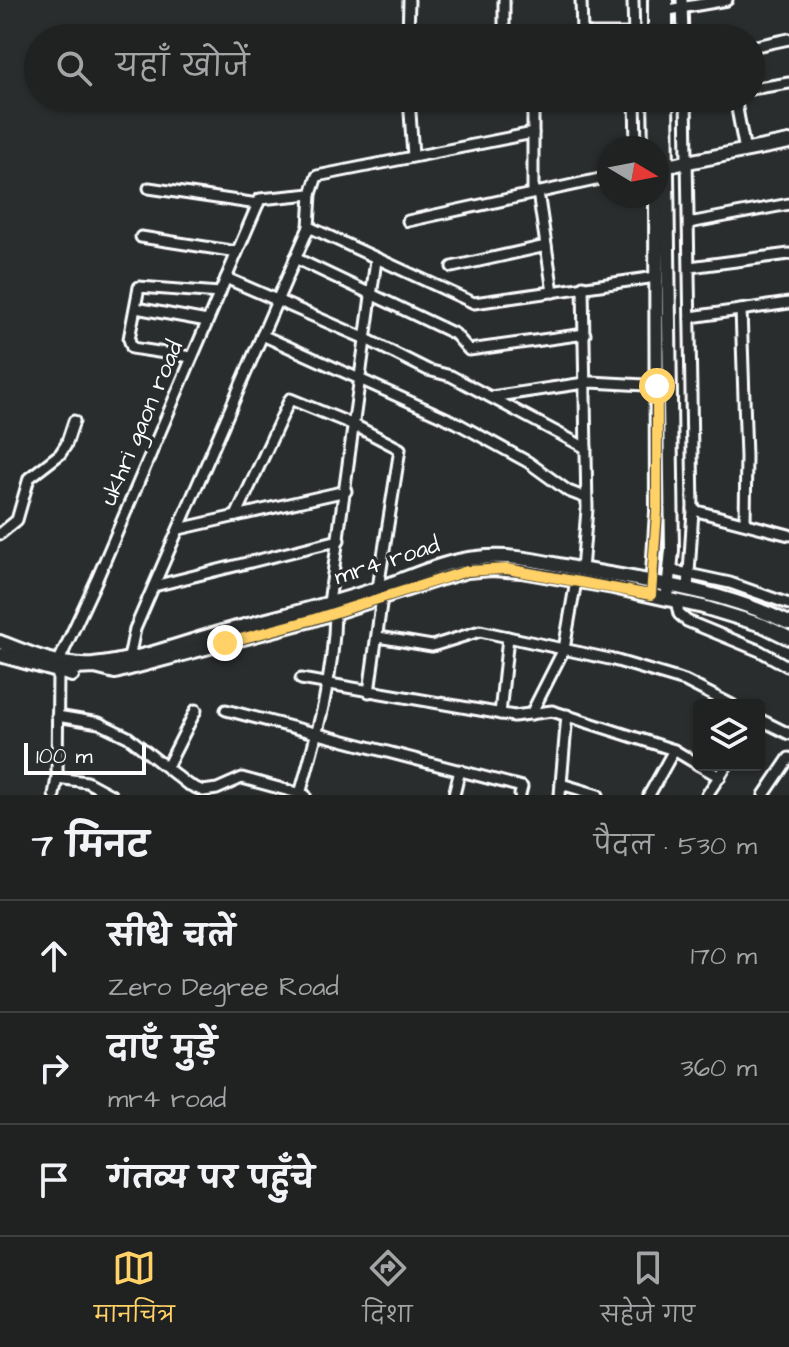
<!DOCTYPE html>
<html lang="hi">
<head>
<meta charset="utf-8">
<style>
	body { margin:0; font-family:"Architects Daughter","Playpen Sans Deva",sans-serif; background:#282a2a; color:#f1f3f6 }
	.controls { position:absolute; right:24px; bottom:24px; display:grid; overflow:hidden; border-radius:8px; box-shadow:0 2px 6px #0004 }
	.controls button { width:72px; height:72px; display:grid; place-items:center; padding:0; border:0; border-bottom:2px solid #3d3f40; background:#202222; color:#f1f3f6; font:40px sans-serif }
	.compass { position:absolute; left:597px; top:136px; width:72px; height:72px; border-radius:50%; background:#202222; box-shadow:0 2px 6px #0004; rotate:100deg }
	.scale { position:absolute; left:24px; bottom:20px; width:122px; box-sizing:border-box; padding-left:8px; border:4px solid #fff; border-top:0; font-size:22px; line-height:28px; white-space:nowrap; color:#fff; -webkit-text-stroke:6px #2a2d2e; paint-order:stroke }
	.stop { position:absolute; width:24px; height:24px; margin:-18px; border:6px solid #ffd166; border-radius:50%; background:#fff }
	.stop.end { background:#ffd166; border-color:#fff; box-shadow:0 2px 8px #0008 }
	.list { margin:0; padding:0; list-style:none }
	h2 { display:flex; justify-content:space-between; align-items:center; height:104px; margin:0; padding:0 32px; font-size:34px }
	h2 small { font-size:26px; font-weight:400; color:#a2a4a5 }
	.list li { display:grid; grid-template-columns:52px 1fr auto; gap:24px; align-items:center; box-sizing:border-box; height:112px; padding:0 32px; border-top:2px solid #3d3f40 }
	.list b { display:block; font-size:30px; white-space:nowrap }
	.list p { margin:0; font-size:26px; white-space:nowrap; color:#a2a4a5 }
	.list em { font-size:26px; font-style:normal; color:#a2a4a5 }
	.icon { flex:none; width:44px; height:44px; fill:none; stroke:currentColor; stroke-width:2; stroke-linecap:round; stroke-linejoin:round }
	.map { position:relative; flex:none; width:789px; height:795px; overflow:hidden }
	.search { position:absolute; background:#202222; box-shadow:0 2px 6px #0004; left:24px; right:24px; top:24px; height:88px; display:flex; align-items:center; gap:20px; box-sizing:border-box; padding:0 28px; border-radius:44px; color:#a2a4a5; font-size:30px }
	.sheet { height:440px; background:#202222 }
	nav { display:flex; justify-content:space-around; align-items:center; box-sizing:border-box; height:112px; border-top:2px solid #3d3f40; background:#202222; font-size:22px; color:#a2a4a5 }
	nav a { display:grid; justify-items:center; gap:4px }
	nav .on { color:#ffd166 }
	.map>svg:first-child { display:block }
</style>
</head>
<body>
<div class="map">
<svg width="789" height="795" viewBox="0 0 789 795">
	<rect width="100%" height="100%" fill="#2a2d2e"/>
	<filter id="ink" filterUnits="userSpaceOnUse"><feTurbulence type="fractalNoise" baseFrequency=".0125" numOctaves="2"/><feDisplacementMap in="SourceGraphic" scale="16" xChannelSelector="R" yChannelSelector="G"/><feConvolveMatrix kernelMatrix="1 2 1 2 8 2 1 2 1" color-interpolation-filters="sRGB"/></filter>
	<g filter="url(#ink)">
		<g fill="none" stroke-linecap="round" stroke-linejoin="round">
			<defs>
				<g id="street">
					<polyline points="504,0 504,30 508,33 531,38"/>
					<polyline points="581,0 582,32 592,34 634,34"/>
					<polyline points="633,0 634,38"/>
					<polyline points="682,0 683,38"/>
					<polyline points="663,11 727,0"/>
					<polyline points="408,38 409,0"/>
					<polyline points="751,47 789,39"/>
					<polyline points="751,89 789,83"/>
					<polyline points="409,98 413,156"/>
					<polyline points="533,98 533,193"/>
					<polyline points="635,98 636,148"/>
					<polyline points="686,98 693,510 688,589"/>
					<polyline points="735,98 745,151"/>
					<polyline points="149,188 258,204"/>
					<polyline points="538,192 553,292"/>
					<polyline points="408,221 609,177"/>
					<polyline points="689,223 789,204"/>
					<polyline points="309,227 474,303 656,277"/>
					<polyline points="141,237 237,252"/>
					<polyline points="295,258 455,334 469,350 585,334"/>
					<polyline points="452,267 546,246"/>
					<polyline points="690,267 789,254"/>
					<polyline points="226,278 366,339 428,370 451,376 586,448"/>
					<polyline points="136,308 207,321"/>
					<polyline points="741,310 746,457 745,522"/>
					<polyline points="691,317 789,303"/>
					<polyline points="262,335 457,423 528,462 568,491 586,498"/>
					<polyline points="191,357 132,348 129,339 139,287 220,293"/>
					<polyline points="491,397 591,382 663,386"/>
					<polyline points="693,510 789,535"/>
					<polyline points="236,516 290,399 354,425 400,449 378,588"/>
					<polyline points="179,529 346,491"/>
					<polyline points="0,534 17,520 29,478 60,454 66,445 74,421"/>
					<polyline points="582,570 587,509 583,286"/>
					<polyline points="670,570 730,583 789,604"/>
					<polyline points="154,586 339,540"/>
					<polyline points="676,601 679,614 687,621 760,651 789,667"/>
					<polyline points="329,603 376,260"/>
					<polyline points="378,637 432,646 480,631 614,660 685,681 732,705"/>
					<polyline points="129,658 135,629 309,227 311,194 317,176 533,133"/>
					<polyline points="58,663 97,579 260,199 311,194"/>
					<polyline points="301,679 514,716 552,711 674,750 699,765"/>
					<polyline points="369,692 382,597"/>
					<polyline points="226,710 522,787 520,795"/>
					<polyline points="500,714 508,637"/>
					<polyline points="531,714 564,649 576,581"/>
					<polyline points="57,716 99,723 128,737 187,784 203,791 217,789 242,778 305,795"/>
					<polyline points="759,719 789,734"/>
					<polyline points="699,765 720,777"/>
					<polyline points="167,767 196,710"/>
					<polyline points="57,778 87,782 111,795"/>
					<polyline points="561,784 598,795"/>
					<path d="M300,794C317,734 334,675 335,613"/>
					<polyline points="54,795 57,778 58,672"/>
					<polyline points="454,795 460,770"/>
					<polyline points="560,795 567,715"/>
					<polyline points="649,795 674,750"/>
					<polyline points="707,795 727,765"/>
					<polyline points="764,795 789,758"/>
				</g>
				<g id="secondary">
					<polyline points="655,0 655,38"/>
					<polyline points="666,0 666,38"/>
					<polyline points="655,98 656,148"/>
					<polyline points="666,98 672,550 668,591"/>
					<polyline points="657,168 789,142"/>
					<polyline points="652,588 657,512 656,196"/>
					<path d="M0,642C30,654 60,667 93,665C136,661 180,644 222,632C276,617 332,605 385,586C416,575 445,561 477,558C514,553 549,564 585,570C655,582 725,592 789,623"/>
					<polyline points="0,655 72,675 74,668 95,667 115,672 311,620 442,578 467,571 492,569 521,571 613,587 703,607 762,625 789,638"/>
				</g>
			</defs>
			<!-- street casing -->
			<use href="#street" stroke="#fff" stroke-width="15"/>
			<!-- secondary casing -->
			<use href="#secondary" stroke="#fff" stroke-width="18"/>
			<!-- street -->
			<use href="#street" stroke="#2a2d2e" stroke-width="9"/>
			<!-- secondary -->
			<use href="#secondary" stroke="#2a2d2e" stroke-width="12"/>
		</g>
	</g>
	<g fill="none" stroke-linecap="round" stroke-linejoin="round" filter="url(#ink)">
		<!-- route -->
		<polyline stroke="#ffd166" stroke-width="10" points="225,643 311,620 467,571 507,569 651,595 657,512 657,386"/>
	</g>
	<g text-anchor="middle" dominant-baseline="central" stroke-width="7" stroke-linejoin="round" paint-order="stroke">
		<!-- street labels -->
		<g font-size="24" fill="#fff" stroke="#2a2d2e">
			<text transform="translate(142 423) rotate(-67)">ukhri gaon road</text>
			<text transform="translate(387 561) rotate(-18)">mr4 road</text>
		</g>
	</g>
</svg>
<div class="controls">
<button><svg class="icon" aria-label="layers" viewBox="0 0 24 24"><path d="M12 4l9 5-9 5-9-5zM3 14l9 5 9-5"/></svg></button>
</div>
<svg class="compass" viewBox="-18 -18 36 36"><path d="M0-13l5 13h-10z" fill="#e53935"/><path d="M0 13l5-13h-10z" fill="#a2a4a5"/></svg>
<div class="scale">100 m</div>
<div class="stop" style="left:657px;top:386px"></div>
<div class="stop end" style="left:225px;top:643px"></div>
<div class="search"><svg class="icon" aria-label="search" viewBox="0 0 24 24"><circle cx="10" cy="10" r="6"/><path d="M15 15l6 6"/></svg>यहाँ खोजें</div>
</div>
<section class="sheet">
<h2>7 मिनट<small>पैदल · 530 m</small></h2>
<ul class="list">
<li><svg class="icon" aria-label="ahead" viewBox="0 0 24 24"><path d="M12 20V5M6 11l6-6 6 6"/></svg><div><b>सीधे चलें</b><p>Zero Degree Road</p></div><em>170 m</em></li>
<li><svg class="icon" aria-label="right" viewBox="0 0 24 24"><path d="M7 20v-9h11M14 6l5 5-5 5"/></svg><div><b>दाएँ मुड़ें</b><p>mr4 road</p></div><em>360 m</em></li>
<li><svg class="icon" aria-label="arrive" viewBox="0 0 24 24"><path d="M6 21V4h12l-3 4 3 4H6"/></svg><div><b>गंतव्य पर पहुँचे</b></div></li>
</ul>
</section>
<nav>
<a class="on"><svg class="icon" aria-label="map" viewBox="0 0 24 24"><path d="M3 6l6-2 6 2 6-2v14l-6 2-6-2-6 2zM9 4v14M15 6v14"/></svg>मानचित्र</a>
<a><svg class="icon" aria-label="directions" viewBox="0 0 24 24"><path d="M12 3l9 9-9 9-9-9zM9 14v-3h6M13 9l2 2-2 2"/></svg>दिशा</a>
<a><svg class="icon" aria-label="saved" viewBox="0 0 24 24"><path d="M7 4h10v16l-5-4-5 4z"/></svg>सहेजे गए</a>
</nav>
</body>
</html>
